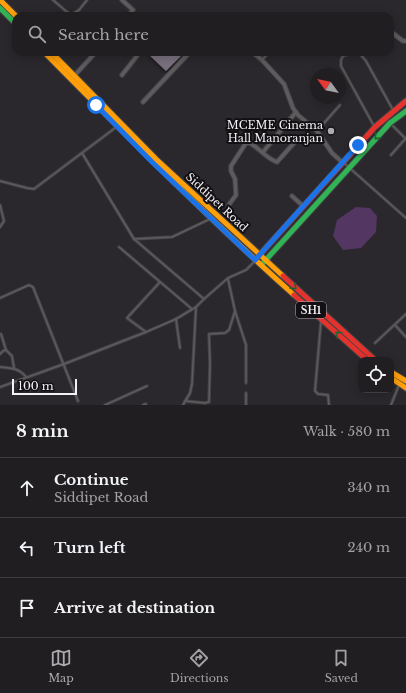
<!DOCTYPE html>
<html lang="en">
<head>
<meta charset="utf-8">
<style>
	body { margin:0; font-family:"Libre Baskerville",serif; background:#2d2b2e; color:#f1f3f6 }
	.controls { position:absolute; right:12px; bottom:12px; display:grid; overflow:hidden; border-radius:8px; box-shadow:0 2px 10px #0003 }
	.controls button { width:36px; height:36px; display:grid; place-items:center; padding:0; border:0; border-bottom:1px solid #3d3c3f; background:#201e21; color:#f1f3f6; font:20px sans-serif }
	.compass { position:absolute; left:310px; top:68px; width:36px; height:36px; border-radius:50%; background:#201e21; box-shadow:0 2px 10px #0003; rotate:303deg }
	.scale { position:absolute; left:12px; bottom:10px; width:65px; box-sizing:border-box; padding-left:4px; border:2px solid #f4f2f6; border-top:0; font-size:11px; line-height:14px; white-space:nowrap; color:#f4f2f6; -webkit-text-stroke:3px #121013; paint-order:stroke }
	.stop { position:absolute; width:12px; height:12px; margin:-9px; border:3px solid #1a73e8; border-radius:50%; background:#fff }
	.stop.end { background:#1a73e8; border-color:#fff; box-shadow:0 1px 4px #0008 }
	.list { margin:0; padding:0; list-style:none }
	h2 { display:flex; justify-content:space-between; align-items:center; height:52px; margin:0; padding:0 16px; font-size:17px }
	h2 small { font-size:13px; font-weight:400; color:#a2a2a5 }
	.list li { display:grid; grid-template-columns:26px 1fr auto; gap:12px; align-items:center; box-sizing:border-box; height:60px; padding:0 16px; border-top:1px solid #3d3c3f }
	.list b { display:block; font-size:15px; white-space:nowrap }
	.list p { margin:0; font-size:13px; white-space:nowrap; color:#a2a2a5 }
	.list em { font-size:13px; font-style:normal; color:#a2a2a5 }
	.icon { flex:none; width:22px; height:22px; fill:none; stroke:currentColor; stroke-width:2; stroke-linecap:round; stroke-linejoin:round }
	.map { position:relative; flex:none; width:406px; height:405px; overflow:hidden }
	.search { position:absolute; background:#201e21; box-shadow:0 2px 10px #0003; left:12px; right:12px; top:12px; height:44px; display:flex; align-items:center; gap:10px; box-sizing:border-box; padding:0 14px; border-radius:12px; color:#a2a2a5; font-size:15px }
	.sheet { height:232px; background:#201e21 }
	nav { display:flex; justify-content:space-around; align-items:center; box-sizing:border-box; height:56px; border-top:1px solid #3d3c3f; background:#201e21; font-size:11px; color:#a2a2a5 }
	nav a { display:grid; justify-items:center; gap:2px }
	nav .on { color:#adabaf }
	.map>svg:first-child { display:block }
</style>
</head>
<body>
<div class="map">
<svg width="406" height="405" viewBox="0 0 406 405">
	<defs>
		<filter id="shadow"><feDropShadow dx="1" dy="2" stdDeviation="2" flood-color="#0009"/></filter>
	</defs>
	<rect width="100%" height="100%" fill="#2a282c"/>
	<!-- green -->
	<polygon fill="#533662" points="356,207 370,208 377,216 376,232 361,248 343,250 333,236 337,220"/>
	<!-- building -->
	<polygon fill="#79707f" filter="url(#shadow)" points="146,52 185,52 166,71"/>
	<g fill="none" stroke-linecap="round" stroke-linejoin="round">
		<defs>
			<g id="lane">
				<polyline points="53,0 67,12"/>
				<polyline points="64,16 67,12 71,15 79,10 87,0"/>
				<polyline points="355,52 343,56 341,60 341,66 374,126"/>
				<polyline points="356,52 360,54 366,61 393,110"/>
				<polyline points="263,59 269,52"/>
				<polyline points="393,126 406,139"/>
				<polyline points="317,131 340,105"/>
				<polyline points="82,153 134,239 172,237 210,219"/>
				<polyline points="391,155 406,138"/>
				<polyline points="344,163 406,218"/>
				<polyline points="0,181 27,188 34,189 115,128"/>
				<polyline points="0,205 4,221 0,227"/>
				<polyline points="134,239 204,299"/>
				<polyline points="119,247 192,309"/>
				<polyline points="0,298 29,285 33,287 78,401"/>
				<polyline points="235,311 246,345 246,383"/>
				<polyline points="176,319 180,348"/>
				<polyline points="321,321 315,391 318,394 328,395 329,405"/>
				<polyline points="395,325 406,337"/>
				<polyline points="146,332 127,318 160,282"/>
				<polyline points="1,334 6,350 12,356 14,368"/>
				<polyline points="375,343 406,314"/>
				<polyline points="0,354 3,351 6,350"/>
				<path d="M0,367C11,368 19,368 26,377"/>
				<polyline points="0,387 64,364 146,332 176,319 196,307 204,299 228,278 246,270 254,262"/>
				<polyline points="185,401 205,403 209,402 210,364 209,334 225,333 229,330 235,311 228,279"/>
				<polyline points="105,405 147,386"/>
				<polyline points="143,405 146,404"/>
				<polyline points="183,405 190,393 192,384 196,307"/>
				<polyline points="246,405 246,393"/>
				<polyline points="391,405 399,385"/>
			</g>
			<g id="street">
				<polyline points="122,0 133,10 128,16"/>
				<polyline points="390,31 403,41 406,41"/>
				<polyline points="252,52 262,60 284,84 293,108 298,115 317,131 332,153 342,162"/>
				<polyline points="122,75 140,52"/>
				<polyline points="74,76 96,52"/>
				<polyline points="143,102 190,52"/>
				<polyline points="263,152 296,112"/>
				<polyline points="292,196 303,206"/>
				<path d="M228,206L236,195L235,179L231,171V166L246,143H250C259,148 267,159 277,162L294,143"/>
			</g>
			<g id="fast">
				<polyline points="0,8 16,24"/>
				<polyline points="263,263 390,123 406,111"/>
			</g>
			<g id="slow">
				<polyline points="0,0 16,16"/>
				<path d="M44,52C126,135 207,217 294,295"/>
				<polyline points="51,52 156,159 283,276"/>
				<polyline points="391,372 406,381"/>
				<polyline points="391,378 406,388"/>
			</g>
			<g id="jam">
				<polyline points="255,260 375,127 406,101"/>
				<polyline points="283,276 375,360"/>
				<polyline points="294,295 367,360"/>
			</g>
		</defs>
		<!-- lane casing -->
		<use href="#lane" stroke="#444345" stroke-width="3.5"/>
		<!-- street casing -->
		<use href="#street" stroke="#444345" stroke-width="5.5"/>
		<!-- fast casing -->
		<use href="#fast" stroke="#444345" stroke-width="7"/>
		<!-- slow casing -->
		<use href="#slow" stroke="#444345" stroke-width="7"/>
		<!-- jam casing -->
		<use href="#jam" stroke="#444345" stroke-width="7"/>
		<!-- lane -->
		<use href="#lane" stroke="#5d5b5e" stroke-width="1.5"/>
		<!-- street -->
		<use href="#street" stroke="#5d5b5e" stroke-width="3.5"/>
		<!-- fast -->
		<use href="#fast" stroke="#30b455" stroke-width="5"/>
		<!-- slow -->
		<use href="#slow" stroke="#ff9f0a" stroke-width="5"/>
		<!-- jam -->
		<use href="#jam" stroke="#e5322d" stroke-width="5"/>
	</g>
	<!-- one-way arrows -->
	<defs><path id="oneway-chevron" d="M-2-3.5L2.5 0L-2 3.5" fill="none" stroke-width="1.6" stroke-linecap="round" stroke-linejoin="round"/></defs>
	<g stroke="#216234">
		<use href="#oneway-chevron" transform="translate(377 137) rotate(132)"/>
		<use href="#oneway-chevron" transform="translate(294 287) rotate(42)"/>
		<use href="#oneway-chevron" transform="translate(338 334) rotate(-138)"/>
	</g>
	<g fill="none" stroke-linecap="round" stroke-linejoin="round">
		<!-- route -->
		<polyline stroke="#1a73e8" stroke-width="5" points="96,105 152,162 255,260 358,145"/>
	</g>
	<!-- markers -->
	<circle fill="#adabaf" stroke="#121013" stroke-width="1.5" cx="331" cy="131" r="4"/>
	<g text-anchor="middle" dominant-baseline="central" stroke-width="4" stroke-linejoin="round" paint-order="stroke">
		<!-- shield labels -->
		<rect fill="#121013" stroke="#b0aeb2" stroke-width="1" x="296" y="302" width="30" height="16" rx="3"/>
		<g font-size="10" font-weight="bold" fill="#f4f2f6">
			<text x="311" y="310">SH1</text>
		</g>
		<!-- poi labels -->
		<g font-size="11" fill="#f4f2f6" stroke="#121013" text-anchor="end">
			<text x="323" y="125">MCEME Cinema<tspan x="323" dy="13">Hall Manoranjan</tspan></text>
		</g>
		<!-- street labels -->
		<g font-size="11" fill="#f4f2f6" stroke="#121013">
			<text transform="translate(217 202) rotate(43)">Siddipet Road</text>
		</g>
	</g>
</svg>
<div class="controls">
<button><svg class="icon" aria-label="locate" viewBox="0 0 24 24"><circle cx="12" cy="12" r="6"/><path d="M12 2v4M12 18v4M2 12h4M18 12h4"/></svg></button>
</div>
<svg class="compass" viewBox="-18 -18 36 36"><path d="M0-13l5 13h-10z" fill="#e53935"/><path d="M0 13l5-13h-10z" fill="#a2a2a5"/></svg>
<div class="scale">100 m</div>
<div class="stop" style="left:96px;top:105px"></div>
<div class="stop end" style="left:358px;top:145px"></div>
<div class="search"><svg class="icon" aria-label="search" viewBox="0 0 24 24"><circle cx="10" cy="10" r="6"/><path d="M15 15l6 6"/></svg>Search here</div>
</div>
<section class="sheet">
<h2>8 min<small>Walk · 580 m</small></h2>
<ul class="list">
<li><svg class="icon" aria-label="ahead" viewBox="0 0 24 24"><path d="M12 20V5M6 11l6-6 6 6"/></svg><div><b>Continue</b><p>Siddipet Road</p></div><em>340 m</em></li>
<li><svg class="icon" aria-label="left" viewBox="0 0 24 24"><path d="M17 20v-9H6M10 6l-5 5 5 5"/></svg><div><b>Turn left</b></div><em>240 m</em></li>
<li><svg class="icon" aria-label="arrive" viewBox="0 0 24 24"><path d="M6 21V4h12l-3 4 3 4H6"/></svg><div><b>Arrive at destination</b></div></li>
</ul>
</section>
<nav>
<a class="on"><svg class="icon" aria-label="map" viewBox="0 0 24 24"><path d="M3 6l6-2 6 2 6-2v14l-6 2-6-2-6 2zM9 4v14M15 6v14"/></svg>Map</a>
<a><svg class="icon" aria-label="directions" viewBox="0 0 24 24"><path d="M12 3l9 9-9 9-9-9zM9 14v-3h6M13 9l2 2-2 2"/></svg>Directions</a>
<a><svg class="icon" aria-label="saved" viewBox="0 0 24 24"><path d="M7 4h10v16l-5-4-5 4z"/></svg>Saved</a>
</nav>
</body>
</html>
